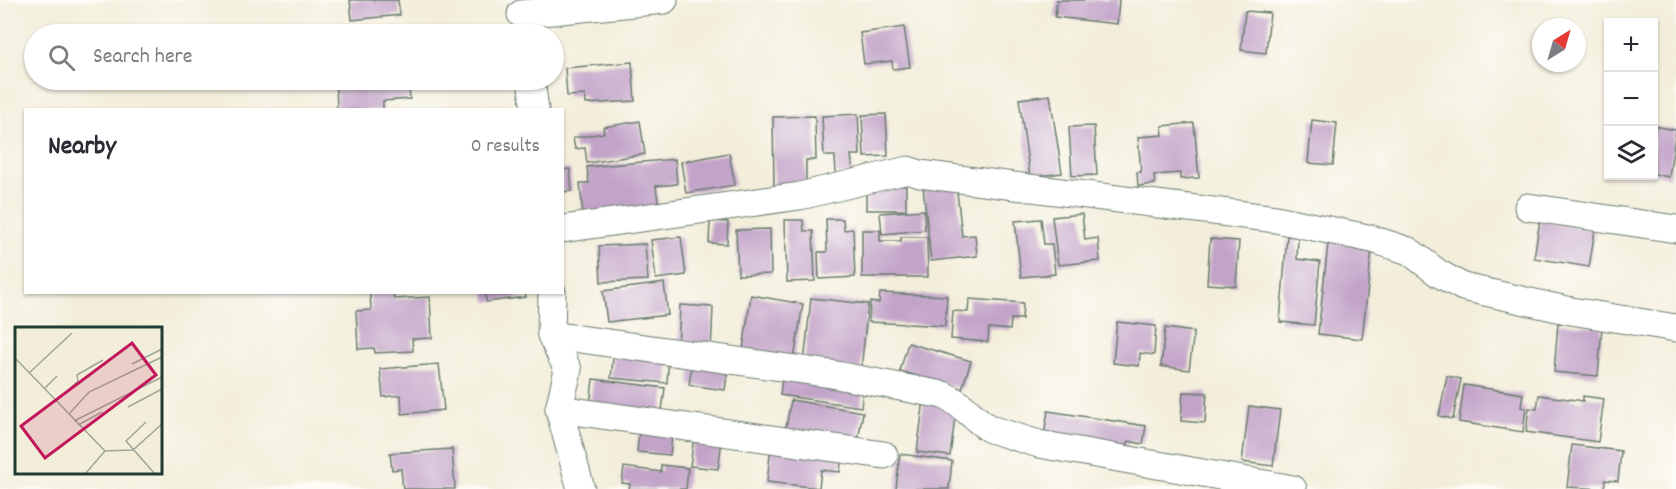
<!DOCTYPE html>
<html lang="en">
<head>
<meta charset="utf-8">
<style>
	body { margin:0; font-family:Dekko,sans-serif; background:#f7f7f7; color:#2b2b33 }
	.controls { position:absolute; right:18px; top:18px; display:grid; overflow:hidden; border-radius:0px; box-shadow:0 2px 4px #0004 }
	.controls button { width:54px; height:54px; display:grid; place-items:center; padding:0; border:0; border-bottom:2px solid #e1e1e2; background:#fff; color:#2b2b33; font:30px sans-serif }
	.compass { position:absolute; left:1532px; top:18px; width:54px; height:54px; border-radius:50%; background:#fff; box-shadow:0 2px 4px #0004; rotate:37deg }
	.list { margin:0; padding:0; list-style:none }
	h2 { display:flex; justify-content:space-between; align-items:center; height:78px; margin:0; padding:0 24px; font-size:26px }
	h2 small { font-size:20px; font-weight:400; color:#7c7c81 }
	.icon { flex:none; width:33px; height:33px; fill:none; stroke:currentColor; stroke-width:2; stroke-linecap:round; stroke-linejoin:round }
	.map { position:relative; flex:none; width:1676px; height:489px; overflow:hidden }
	.search { position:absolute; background:#fff; box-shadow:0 2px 4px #0004; left:24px; top:24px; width:540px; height:66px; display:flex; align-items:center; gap:15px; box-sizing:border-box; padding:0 21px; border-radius:33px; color:#7c7c81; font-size:22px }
	.panel { position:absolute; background:#fff; box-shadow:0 2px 4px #0004; left:24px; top:108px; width:540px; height:186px; border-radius:0px }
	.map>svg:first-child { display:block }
</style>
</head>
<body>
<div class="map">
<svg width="1676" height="489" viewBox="0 0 1676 489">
	<rect width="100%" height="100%" fill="#fdfcf7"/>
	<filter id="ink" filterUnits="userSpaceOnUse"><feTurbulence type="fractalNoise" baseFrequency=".0167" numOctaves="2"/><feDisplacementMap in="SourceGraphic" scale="12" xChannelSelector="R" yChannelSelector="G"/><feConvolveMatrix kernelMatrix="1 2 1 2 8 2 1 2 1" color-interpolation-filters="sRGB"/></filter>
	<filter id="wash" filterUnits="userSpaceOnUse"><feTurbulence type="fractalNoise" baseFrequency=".008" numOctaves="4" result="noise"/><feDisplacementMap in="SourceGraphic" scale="24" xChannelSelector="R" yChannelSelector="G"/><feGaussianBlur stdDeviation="1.35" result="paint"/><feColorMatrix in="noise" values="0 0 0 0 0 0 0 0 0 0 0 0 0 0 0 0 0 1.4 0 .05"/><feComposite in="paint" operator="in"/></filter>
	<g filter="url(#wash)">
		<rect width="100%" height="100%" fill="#f3eeda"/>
		<g id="blocks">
			<!-- building -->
			<g fill="#c3a4c9">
				<polygon points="350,0 398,0 400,15 352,20"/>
				<polygon points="1057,0 1119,0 1117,24 1055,17"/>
				<polygon points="1245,11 1270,13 1266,53 1241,50"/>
				<polygon points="904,27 910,67 893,69 892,61 864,64 860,33"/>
				<polygon points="632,62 635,101 586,104 585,95 567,96 565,68"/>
				<polygon points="346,80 408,80 410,99 383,101 383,110 337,110 336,86 346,85"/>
				<polygon points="1050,95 1062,173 1030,177 1019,99"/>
				<polygon points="858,114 860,155 851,155 853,173 836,174 835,156 824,156 822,116"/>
				<polygon points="886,114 888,156 864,157 862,115"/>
				<polygon points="815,116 816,160 806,160 806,190 774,190 773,117"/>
				<polygon points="1312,120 1337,123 1333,165 1308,163"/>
				<polygon points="640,121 645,154 587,163 585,148 575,149 573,138 604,133 603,127"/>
				<polygon points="1194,123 1199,178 1180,179 1180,173 1154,175 1155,184 1138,186 1137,172 1141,172 1138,137 1163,135 1162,126"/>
				<polygon points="1094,126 1097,175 1072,176 1069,127"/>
				<polygon points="1654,126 1676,130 1669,177 1654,174"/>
				<polygon points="729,153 735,185 686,193 681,162"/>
				<polygon points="675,159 677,184 656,186 659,210 583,216 580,183 589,183 587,167"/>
				<polygon points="570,169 572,191 562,192 562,170"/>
				<polygon points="956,183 962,236 975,235 977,256 931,261 923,186"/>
				<rect x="866" y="186" width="40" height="24"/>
				<polygon points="924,210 925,230 882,234 880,213"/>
				<polygon points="1082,214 1085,240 1098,238 1100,261 1058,265 1052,217"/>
				<polygon points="826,219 843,219 844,230 853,229 855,277 819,279 818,252 827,252"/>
				<polygon points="1041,219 1044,244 1052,244 1055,274 1021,277 1015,221"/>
				<polygon points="785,220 803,220 804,231 813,231 815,281 787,282"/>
				<polygon points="1540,220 1595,230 1589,267 1534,258"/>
				<polygon points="710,221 728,222 727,244 709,243"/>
				<polygon points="770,229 771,274 738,275 736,230"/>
				<polygon points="862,230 880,230 880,241 901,241 901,237 927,237 928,277 862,277"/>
				<polygon points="1329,235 1373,240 1362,339 1318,334"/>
				<polygon points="1287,236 1298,237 1297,259 1320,262 1314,325 1280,322"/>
				<polygon points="681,237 686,275 656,279 651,240"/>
				<polygon points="1210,239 1239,241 1236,286 1207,284"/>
				<polygon points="645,244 648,280 601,282 599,246"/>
				<polygon points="664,283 668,315 607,322 603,291"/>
				<polygon points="370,292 393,292 394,299 430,297 432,338 412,339 413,351 375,353 374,348 358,349 356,311 371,310"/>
				<polygon points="485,292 525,292 526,297 486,302"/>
				<polygon points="880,293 947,296 945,326 869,322 870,302 879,303"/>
				<polygon points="751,295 803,304 794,359 743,350"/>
				<polygon points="811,298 868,304 861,370 804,363"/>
				<polygon points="969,299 1023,303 1022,319 1011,319 1010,330 989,328 988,342 951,339 953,311 968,312"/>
				<polygon points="680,305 713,307 711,351 678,349"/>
				<polygon points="1117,322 1156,326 1154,355 1140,353 1139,366 1113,363"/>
				<polygon points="1558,323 1602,327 1598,376 1554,372"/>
				<polygon points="1165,328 1194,332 1189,370 1161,366"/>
				<polygon points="908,343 971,361 962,389 900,371"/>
				<polygon points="614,349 669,354 667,383 611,378"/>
				<polygon points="693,357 729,362 725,390 689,385"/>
				<polygon points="439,364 444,410 402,414 401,395 383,397 380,369"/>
				<polygon points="783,370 864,383 861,407 780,395"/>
				<polygon points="1447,376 1461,379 1453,419 1439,416"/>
				<polygon points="593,379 665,388 661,418 590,406"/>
				<polygon points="1464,385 1523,394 1521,407 1526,408 1523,432 1459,422"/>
				<polygon points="1183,392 1207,393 1205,423 1181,421"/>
				<polygon points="1539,395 1583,401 1583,396 1604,399 1598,442 1526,432 1529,408 1537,409"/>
				<polygon points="924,399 957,403 950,456 917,452"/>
				<polygon points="791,400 863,412 857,446 785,433"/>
				<polygon points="1249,406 1280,410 1273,466 1242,462"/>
				<polygon points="1048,411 1146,426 1143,444 1128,441 1126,454 1043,442"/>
				<polygon points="640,423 673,427 670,455 637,452"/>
				<polygon points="694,437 722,441 718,469 690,466"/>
				<polygon points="1572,445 1621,451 1618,481 1605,480 1604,489 1567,487"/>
				<polygon points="771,446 842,454 840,472 821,470 819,488 767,482"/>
				<polygon points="452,449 455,489 403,489 401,469 392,470 390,453"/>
				<polygon points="900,454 952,461 949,489 896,489"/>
				<polygon points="661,465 688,468 686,489 629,489 630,484 622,483 624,467 661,472"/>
			</g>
		</g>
	</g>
	<g filter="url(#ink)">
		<use href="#blocks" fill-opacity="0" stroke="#697b6e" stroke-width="1.5"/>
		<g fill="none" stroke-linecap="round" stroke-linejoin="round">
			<defs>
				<g id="street">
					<polyline points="521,14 664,0"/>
					<polyline points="531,80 535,110"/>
					<polyline points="1528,207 1676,229"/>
					<polyline points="562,229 800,196 908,170 920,174 1276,219 1372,239 1409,251 1438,273 1463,287 1571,311 1676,328"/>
					<polyline points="552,292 551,335 568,370 559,409 581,489"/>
					<path d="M551,335L831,374L943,395C962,402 973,419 990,429L1039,444L1293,489"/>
					<polyline points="559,409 884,455"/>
				</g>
			</defs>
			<!-- street casing -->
			<use href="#street" stroke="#697b6e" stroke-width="29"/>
			<!-- street -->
			<use href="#street" stroke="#fff" stroke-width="27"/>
		</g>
	</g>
	<!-- overview -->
	<g transform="translate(15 327)">
		<rect width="147" height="147" fill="#f3eeda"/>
		<path fill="none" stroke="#9ea798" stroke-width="1.5" d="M0,31L90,124L118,123L147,97M117,37L147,22M14,46L57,6M29,62L42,49M41,74L63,54L62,48L88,33M113,80L147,62M54,87L74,65L147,30M59,94L147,50M131,95L111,114L140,147M63,98L87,85M70,147L90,124"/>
		<path fill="#c2185b" fill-opacity="0.15" stroke="#c2185b" stroke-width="3" d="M117,16L141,48L30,131L6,99Z"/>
		<rect width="147" height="147" fill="none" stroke="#1f3d34" stroke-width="3"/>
	</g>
</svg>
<div class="controls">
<button>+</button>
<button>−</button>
<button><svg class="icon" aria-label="layers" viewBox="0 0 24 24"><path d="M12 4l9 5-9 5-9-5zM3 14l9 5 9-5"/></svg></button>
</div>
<svg class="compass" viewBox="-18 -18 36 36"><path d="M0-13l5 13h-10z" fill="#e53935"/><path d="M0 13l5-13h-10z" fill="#7c7c81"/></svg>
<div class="search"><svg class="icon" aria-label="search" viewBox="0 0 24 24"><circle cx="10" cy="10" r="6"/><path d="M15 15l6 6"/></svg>Search here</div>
<section class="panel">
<h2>Nearby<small>0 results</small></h2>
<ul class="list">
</ul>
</section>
</div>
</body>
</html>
